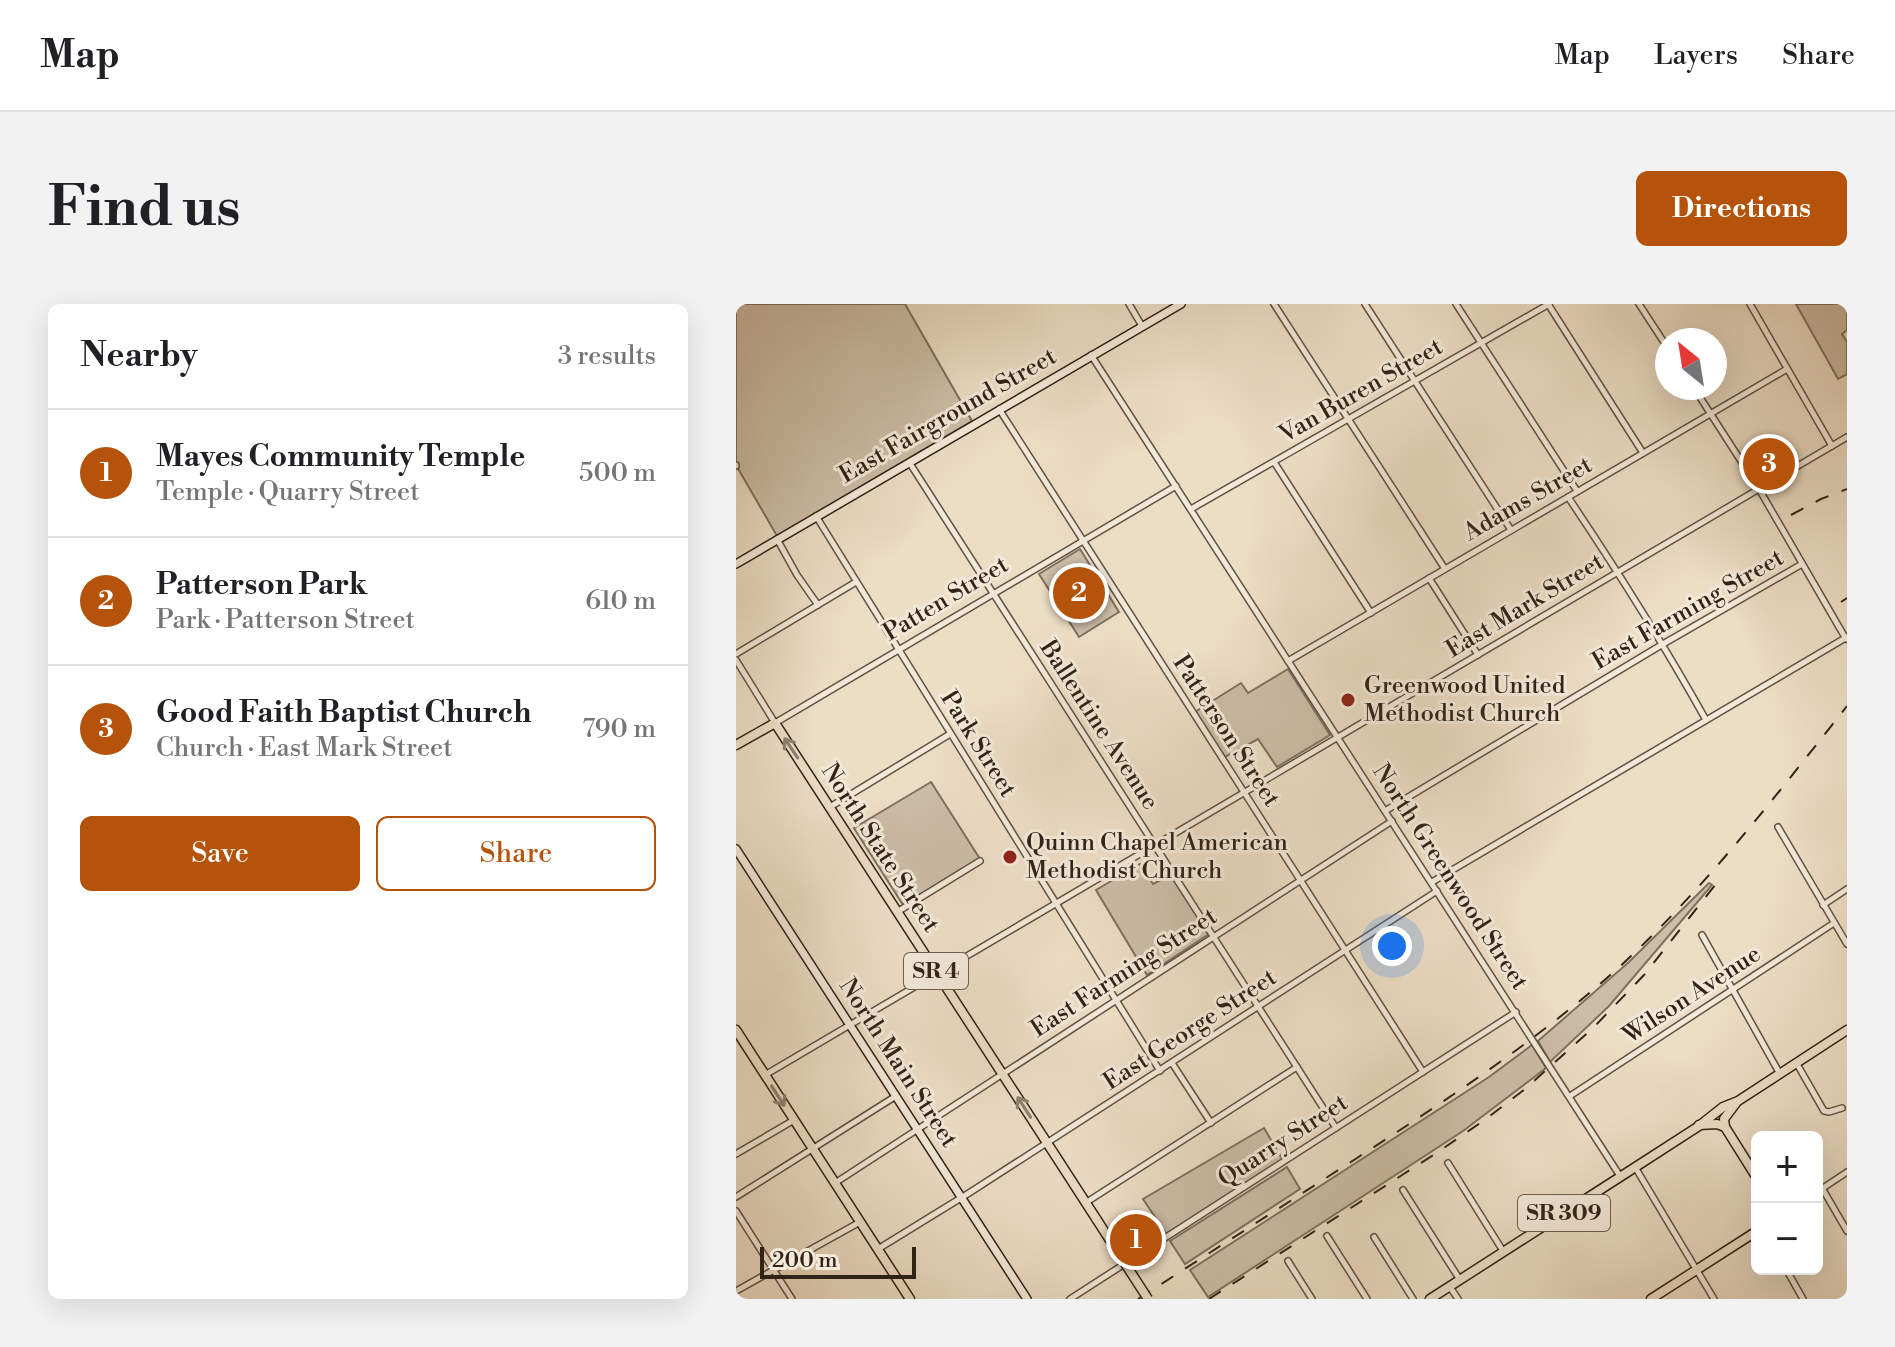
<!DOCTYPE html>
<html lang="en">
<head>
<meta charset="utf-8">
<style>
	body { margin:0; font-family:"Libre Bodoni",serif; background:#f2f2f2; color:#202124 }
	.controls { position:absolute; right:24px; bottom:24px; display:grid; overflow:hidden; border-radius:12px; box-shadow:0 8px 32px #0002 }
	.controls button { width:72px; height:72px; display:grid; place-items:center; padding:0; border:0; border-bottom:2px solid #e0e0e0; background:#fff; color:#202124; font:40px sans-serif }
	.compass { position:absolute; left:919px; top:24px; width:72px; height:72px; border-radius:50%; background:#fff; box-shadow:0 8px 32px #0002; rotate:330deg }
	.scale { position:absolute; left:24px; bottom:20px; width:156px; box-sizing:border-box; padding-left:8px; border:4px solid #312316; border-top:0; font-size:22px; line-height:28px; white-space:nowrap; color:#312316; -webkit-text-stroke:6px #f3e9d9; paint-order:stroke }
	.you { position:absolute; left:656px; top:642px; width:28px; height:28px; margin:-20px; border:6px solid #fff; border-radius:50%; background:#1a73e8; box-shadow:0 0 0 12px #1a73e833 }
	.badge { display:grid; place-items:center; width:52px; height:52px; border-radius:50%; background:#b45309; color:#fff; font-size:26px; font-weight:700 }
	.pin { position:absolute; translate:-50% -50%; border:4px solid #fff; box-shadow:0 2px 8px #0006 }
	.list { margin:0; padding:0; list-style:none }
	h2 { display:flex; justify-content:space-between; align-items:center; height:104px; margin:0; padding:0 32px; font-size:34px }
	h2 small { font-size:26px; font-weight:400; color:#757577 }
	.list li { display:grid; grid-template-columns:52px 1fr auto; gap:24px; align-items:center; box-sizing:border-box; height:128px; padding:0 32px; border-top:2px solid #e0e0e0 }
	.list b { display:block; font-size:30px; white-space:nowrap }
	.list p { margin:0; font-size:26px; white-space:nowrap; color:#757577 }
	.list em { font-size:26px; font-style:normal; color:#757577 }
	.actions { display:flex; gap:16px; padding:24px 32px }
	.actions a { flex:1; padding:18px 0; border:2px solid #b45309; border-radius:12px; text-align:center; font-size:28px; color:#b45309 }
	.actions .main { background:#b45309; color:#fff }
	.map { position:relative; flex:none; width:1111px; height:995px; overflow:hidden; border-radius:12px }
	header { display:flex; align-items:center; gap:48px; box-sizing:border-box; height:112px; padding:0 40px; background:#fff; border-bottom:2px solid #e0e0e0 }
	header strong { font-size:38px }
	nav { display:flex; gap:44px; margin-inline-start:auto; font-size:28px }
	.intro { display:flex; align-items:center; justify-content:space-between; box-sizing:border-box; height:192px; padding:0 48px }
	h1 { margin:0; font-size:56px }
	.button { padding:20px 36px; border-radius:12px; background:#b45309; color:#fff; font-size:28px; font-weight:700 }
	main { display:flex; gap:48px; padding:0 48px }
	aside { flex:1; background:#fff; border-radius:12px; box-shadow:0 8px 32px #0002 }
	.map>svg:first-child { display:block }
</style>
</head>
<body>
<header>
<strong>Map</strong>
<nav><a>Map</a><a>Layers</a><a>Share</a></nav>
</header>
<div class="intro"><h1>Find us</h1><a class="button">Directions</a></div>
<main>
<aside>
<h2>Nearby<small>3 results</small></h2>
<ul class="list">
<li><span class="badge">1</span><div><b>Mayes Community Temple</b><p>Temple · Quarry Street</p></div><em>500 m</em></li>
<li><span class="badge">2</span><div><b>Patterson Park</b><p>Park · Patterson Street</p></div><em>610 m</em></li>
<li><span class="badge">3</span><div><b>Good Faith Baptist Church</b><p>Church · East Mark Street</p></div><em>790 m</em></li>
</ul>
<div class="actions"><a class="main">Save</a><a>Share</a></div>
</aside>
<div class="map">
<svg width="1111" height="995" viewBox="0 0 1111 995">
	<rect width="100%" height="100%" fill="#ecddc5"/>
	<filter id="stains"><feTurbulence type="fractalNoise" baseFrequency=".0025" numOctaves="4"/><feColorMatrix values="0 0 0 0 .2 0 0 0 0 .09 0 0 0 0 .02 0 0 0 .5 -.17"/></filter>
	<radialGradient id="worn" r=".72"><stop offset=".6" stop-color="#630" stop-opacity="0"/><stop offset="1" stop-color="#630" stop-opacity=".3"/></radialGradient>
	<!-- green -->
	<g fill="#ccbda7" stroke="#7e705e" stroke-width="2">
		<polygon points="0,0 169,0 236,117 41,232 0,161"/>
		<polygon points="1060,0 1111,0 1111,26 1106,30 1111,38 1111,70 1102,75"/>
		<polygon points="344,245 383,308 343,333 303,270"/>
		<polygon points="552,365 594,431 541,463 522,435 489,453 459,408 505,379 512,389"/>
		<polygon points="195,478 244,555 167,601 118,524"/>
		<polygon points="404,560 417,580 435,571 473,630 411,671 360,586"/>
		<polygon points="973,579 976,581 873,702 814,758 802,737 893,658"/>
		<polygon points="796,741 810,764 727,827 472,993 454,966 753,773"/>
		<polygon points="528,824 548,858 431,931 407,895"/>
		<polygon points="551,863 564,885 449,960 434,937"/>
	</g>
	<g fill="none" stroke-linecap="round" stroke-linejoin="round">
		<defs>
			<g id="street">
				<polyline points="393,0 406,22"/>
				<polyline points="538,0 709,265"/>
				<polyline points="629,0 775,226"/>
				<polyline points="720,0 841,187"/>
				<polyline points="812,0 907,149"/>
				<polyline points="903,0 931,43"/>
				<polyline points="1014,0 1096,142"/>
				<polyline points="355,51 884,872"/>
				<polyline points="958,84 1023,185 1110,335"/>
				<polyline points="263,105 687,768"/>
				<polyline points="173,158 600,824"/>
				<polyline points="538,158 635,309"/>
				<polyline points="0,162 0,161"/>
				<path d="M832,193C881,266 927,339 970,416"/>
				<polyline points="455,205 813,0"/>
				<polyline points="80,212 424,767"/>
				<polyline points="41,235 61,271 82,301"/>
				<polyline points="693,274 742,351"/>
				<polyline points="0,350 120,278"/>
				<polyline points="0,356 39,419 440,182"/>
				<polyline points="552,357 1051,65"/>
				<polyline points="94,503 214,430"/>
				<polyline points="649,507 927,340 1066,260"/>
				<polyline points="1042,523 1111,640"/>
				<polyline points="696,578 1111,333"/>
				<polyline points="1087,601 1111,585"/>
				<polyline points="161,608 244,557"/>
				<polyline points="966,631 1044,770"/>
				<polyline points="436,759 475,819"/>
				<polyline points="1061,760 1088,807 1093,808 1106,804"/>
				<polyline points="29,771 1111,133"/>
				<polyline points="834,792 1098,619"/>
				<polyline points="0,850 58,816"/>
				<polyline points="712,859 767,947"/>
				<polyline points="899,863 978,995"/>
				<polyline points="99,879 656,517"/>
				<polyline points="1086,884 1111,927"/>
				<polyline points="667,886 724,976"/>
				<polyline points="1081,888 1111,868"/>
				<polyline points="0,893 160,792"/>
				<polyline points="354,896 561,763"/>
				<polyline points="0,907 56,995"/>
				<polyline points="591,932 631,995"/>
				<polyline points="638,933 677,995"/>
				<polyline points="142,945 233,889 701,587"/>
				<polyline points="552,957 576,995"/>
				<polyline points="1050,965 1067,995"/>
				<polyline points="714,983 722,995"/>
				<polyline points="0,987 124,918"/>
				<polyline points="334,995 780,708"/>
			</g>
			<g id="secondary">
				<polyline points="0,260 445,0"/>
				<polyline points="0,545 291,995"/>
			</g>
			<g id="primary">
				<polyline points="0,441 39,419 361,916"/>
				<polyline points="0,726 174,995"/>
				<polyline points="963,821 981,820 989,823 1021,874"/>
				<polyline points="989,823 988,815 1000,799"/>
				<polyline points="694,995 884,873 963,822 987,803 1002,797 1111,726"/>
				<polyline points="915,995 1021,927"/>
			</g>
		</defs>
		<!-- street casing -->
		<use href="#street" stroke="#605242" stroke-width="8"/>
		<!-- secondary casing -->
		<use href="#secondary" stroke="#312316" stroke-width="10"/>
		<!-- primary casing -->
		<use href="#primary" stroke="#312316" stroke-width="11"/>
		<!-- street -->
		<use href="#street" stroke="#f3e9d9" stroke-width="5"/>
		<!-- secondary -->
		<use href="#secondary" stroke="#f3e9d9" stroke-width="7"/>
		<!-- primary -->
		<use href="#primary" stroke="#ecddc5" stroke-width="8"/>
		<!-- rail -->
		<g stroke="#312316" stroke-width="2" stroke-dasharray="14 14" stroke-linecap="butt">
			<polyline points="1055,211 1085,195 1111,185"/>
			<polyline points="1105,298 1111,294"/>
			<path d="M402,995C475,948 548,901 621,854C712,795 799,738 880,666C967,587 1038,494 1111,402"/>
			<polyline points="473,995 702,848 750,815 789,785 857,724 908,671 980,580"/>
		</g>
		<defs>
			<polyline id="primary-bridge" points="361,916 412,995"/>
		</defs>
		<!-- primary-bridge casing -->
		<use href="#primary-bridge" stroke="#312316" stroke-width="11" stroke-linecap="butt"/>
		<!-- primary-bridge -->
		<use href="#primary-bridge" stroke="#ecddc5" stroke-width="8"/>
	</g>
	<!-- one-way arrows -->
	<defs><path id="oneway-shaft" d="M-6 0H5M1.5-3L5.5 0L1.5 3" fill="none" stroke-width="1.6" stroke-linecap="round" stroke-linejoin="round" transform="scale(2)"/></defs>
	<g stroke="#8e806e">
		<use href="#oneway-shaft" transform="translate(55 444) rotate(-124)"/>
		<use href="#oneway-shaft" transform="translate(42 792) rotate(57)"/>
		<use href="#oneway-shaft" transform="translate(288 803) rotate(-123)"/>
	</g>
	<!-- markers -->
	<g fill="#8f2418" stroke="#f3e9d9" stroke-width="3">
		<circle cx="612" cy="396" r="8"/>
		<circle cx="274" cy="553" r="8"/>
	</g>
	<g text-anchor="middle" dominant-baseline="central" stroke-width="6" stroke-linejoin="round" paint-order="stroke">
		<!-- shield labels -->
		<g fill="#f3e9d9" stroke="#6b5e50" stroke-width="2">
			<rect x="168" y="649" width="64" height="36" rx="6"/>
			<rect x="782" y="891" width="92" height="36" rx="6"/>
		</g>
		<g font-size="22" font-weight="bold" fill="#312316">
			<text x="200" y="667">SR 4</text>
			<text x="828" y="909">SR 309</text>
		</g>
		<!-- street labels -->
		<g font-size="24" fill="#312316" stroke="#f3e9d9">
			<text transform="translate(625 87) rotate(-30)">Van Buren Street</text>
			<text transform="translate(212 112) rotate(-30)">East Fairground Street</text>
			<text transform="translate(792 195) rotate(-30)">Adams Street</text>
			<text transform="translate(210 295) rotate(-31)">Patten Street</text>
			<text transform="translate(789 302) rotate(-31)">East Mark Street</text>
			<text transform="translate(952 306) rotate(-30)">East Farming Street</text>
			<text transform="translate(363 421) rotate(57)">Ballentine Avenue</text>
			<text transform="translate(490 427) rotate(57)">Patterson Street</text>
			<text transform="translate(242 440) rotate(58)">Park Street</text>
			<text transform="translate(144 544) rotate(57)">North State Street</text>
			<text transform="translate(714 573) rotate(57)">North Greenwood Street</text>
			<text transform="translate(388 669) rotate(-33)">East Farming Street</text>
			<text transform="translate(956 691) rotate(-33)">Wilson Avenue</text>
			<text transform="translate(454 726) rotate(-33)">East George Street</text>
			<text transform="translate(162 759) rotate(57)">North Main Street</text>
			<text transform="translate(547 837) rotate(-33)">Quarry Street</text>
		</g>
		<!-- poi labels -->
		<g font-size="24" fill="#312316" stroke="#f3e9d9" text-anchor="start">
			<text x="628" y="382">Greenwood United<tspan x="628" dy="28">Methodist Church</tspan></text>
			<text x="290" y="539">Quinn Chapel American<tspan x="290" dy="28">Methodist Church</tspan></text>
		</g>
	</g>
	<rect width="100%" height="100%" filter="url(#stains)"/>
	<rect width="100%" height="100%" fill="url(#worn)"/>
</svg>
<div class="controls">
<button>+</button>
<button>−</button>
</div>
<svg class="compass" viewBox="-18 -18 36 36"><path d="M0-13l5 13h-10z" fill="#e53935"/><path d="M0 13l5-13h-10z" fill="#757577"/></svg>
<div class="scale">200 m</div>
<div class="you"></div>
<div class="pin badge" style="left:400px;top:936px">1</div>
<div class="pin badge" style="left:343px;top:289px">2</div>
<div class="pin badge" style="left:1033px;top:160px">3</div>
</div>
</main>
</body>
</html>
